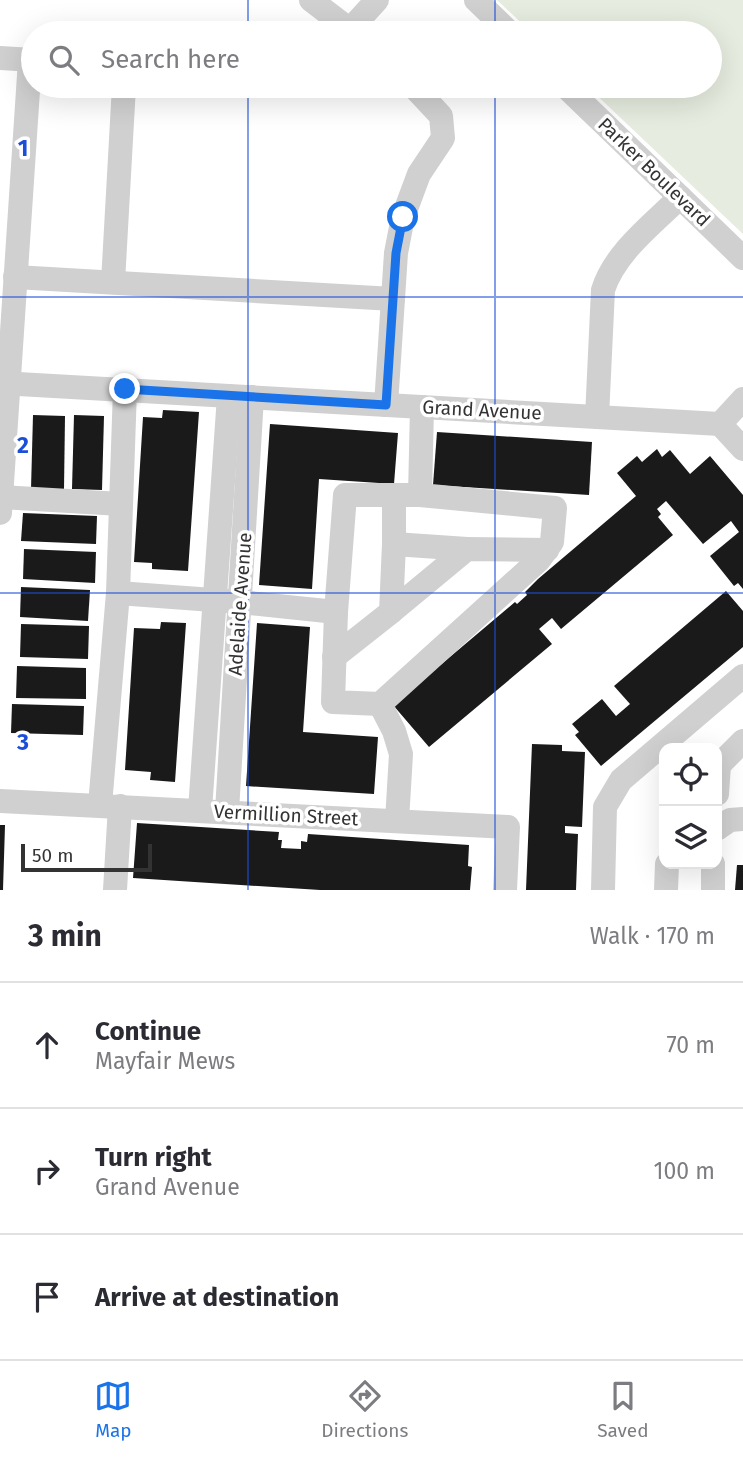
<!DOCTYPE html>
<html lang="en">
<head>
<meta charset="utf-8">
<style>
	body { margin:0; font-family:"Fira Sans",sans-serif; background:#f2f2f3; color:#2b2b33 }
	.controls { position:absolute; right:21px; bottom:21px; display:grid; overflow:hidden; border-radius:14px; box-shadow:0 7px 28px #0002 }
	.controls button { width:63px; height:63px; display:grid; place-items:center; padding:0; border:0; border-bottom:2px solid #e1e1e2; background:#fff; color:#2b2b33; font:35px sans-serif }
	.scale { position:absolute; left:21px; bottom:18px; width:131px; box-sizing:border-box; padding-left:7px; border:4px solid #333; border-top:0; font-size:19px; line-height:24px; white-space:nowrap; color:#333; -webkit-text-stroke:5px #fff; paint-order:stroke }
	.stop { position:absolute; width:21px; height:21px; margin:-16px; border:5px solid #1a73e8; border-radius:50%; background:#fff }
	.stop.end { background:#1a73e8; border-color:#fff; box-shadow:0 2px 7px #0008 }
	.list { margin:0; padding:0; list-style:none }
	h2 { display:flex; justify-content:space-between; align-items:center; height:91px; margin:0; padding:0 28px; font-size:30px }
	h2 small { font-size:23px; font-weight:400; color:#7c7c81 }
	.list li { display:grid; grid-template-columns:46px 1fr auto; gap:21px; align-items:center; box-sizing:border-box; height:126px; padding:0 28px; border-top:2px solid #e1e1e2 }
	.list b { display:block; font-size:26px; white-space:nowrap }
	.list p { margin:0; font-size:23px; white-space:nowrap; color:#7c7c81 }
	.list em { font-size:23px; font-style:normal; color:#7c7c81 }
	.icon { flex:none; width:38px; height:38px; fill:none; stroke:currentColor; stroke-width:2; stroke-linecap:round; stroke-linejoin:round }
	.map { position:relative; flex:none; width:743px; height:890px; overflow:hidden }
	.search { position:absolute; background:#fff; box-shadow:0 7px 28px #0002; left:21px; right:21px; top:21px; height:77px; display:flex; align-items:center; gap:18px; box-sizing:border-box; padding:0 24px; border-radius:38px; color:#7c7c81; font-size:26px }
	.sheet { height:469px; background:#fff }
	nav { display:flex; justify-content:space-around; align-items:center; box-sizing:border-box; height:98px; border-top:2px solid #e1e1e2; background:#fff; font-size:19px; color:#7c7c81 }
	nav a { display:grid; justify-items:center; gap:4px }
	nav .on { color:#1a73e8 }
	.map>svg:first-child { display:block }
</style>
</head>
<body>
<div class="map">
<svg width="743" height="890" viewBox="0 0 743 890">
	<rect width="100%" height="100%" fill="#fff"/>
	<!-- grass -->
	<polygon fill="#e6ecdf" points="497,0 743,0 743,234 587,86 710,86 710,33 532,33"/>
	<!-- building -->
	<g fill="#1a1a1a">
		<polygon points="163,410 199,412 188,571 152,569 152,563 134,562 143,417 162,418"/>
		<polygon points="33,415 65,416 64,489 31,489"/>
		<polygon points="74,415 104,416 102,490 72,489"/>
		<polygon points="270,424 398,433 394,484 319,479 312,589 259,585"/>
		<polygon points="437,432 592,442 589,495 433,485"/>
		<polygon points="657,449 662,457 670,450 690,474 710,456 743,495 743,589 738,583 734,586 710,556 739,532 731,521 703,544 666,501 657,509 661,514 658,517 673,535 561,629 552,618 539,629 552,644 429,747 393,705 515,602 517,604 527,595 525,592 538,579 636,496 617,473 637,456 642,462"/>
		<polygon points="23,513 97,516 96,544 21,541"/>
		<polygon points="24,549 96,552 95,583 23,579"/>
		<polygon points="21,587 90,590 88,621 20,617"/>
		<polygon points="726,591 743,611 743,647 601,766 575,735 579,732 572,724 602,699 616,716 630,704 614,686"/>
		<polygon points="161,622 186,623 175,782 150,780 151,772 125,770 134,628 160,629"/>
		<polygon points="257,623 310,627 303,732 378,737 374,794 246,786"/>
		<polygon points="21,624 89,626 88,659 20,657"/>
		<polygon points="17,666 86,668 86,699 16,698"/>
		<polygon points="12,704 84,706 83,735 11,733"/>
		<polygon points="532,744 562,745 562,751 585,752 582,827 565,826 565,833 578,834 576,890 526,890"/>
		<polygon points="137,823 279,832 278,840 282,840 281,848 301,849 301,841 307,842 308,834 469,845 468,866 472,867 470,890 320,890 133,878"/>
		<polygon points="0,825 5,825 3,890 0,890"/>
		<polygon points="737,865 743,865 743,890 735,890"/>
	</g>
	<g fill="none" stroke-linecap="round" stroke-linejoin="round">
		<!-- minor -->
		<g stroke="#d0d0d0" stroke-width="24">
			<polyline points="311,0 354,33"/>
			<polyline points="476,0 510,33"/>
			<polyline points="347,33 377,0"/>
			<polyline points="0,58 33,60"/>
			<polyline points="565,86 743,258"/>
			<polyline points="15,277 393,299"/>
			<polyline points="113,282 124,86"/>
			<polyline points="0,383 720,424 743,399"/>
			<polyline points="386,405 396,253 403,217 419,174 443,138 441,116 413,86"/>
			<path d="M597,417L603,290C615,252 653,224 680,197"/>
			<polyline points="720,424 743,449"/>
			<polyline points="0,497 121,504"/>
			<polyline points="0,513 30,60"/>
			<polyline points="394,544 467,549"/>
			<polyline points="118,593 240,602 336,612"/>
			<polyline points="391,612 467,549 547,550"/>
			<polyline points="334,657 391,612 394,544 394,495"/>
			<polyline points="380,704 333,702 336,612 345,495 420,495"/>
			<polyline points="717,767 743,741"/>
			<polyline points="717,794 719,765"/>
			<polyline points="0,801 508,827 505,890"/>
			<polyline points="100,805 118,593 125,389"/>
			<polyline points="200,810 229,396"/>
			<polyline points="227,811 252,397"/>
			<polyline points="397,821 401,754 394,731 380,704 539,560 552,542 555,508 420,495 422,407"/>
			<polyline points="717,829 730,820 743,819"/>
			<polyline points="115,890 120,806"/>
			<polyline points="603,890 605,807 621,780 743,676"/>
			<polyline points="666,890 667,864"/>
			<polyline points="713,890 713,864"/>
		</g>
	</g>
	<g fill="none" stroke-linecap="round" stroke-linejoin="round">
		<!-- route -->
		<polyline stroke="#1a73e8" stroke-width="9" points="125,389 386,405 396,253 403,217"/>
	</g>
	<!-- grid -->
	<path fill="none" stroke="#1d4ed8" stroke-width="2" stroke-opacity="0.55" d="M248,0V33M495,0V33M248,86V890M495,86V890M0,297H743M0,593H743"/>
	<g text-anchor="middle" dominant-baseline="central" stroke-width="7" stroke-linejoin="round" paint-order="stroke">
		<!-- street labels -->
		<g font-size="19" fill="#333" stroke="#fff">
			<text transform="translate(654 172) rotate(44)">Parker Boulevard</text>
			<text transform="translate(482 410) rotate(3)">Grand Avenue</text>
			<text transform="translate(240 604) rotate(-86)">Adelaide Avenue</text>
			<text transform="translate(286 815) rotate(3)">Vermillion Street</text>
		</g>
	</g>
	<g font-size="23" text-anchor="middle" font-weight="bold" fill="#1d4ed8" stroke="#fff" stroke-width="7" stroke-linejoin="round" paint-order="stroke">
		<text x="23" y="156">1</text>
		<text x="23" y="453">2</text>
		<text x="23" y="750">3</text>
	</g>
</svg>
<div class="controls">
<button><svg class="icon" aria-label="locate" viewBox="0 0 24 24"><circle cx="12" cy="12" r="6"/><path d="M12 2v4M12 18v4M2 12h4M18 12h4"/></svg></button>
<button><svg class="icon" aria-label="layers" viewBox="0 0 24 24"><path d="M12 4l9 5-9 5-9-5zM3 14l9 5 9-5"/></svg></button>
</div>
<div class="scale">50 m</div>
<div class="stop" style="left:403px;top:217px"></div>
<div class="stop end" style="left:125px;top:389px"></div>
<div class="search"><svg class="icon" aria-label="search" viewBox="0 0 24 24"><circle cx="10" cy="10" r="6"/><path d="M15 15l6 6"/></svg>Search here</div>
</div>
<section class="sheet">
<h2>3 min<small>Walk · 170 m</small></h2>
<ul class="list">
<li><svg class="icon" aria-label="ahead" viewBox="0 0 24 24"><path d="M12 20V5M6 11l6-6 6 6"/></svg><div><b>Continue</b><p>Mayfair Mews</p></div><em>70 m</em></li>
<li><svg class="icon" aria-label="right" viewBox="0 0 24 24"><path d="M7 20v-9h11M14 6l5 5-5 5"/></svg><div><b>Turn right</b><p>Grand Avenue</p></div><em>100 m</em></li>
<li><svg class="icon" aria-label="arrive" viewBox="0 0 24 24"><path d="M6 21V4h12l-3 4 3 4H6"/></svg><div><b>Arrive at destination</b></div></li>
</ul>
</section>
<nav>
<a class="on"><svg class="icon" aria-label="map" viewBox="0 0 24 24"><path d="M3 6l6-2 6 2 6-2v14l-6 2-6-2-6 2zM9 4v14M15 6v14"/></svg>Map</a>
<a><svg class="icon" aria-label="directions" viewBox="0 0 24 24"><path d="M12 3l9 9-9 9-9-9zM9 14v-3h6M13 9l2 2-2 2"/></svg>Directions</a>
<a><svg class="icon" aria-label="saved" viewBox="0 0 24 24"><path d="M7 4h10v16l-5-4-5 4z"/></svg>Saved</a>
</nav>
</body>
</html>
